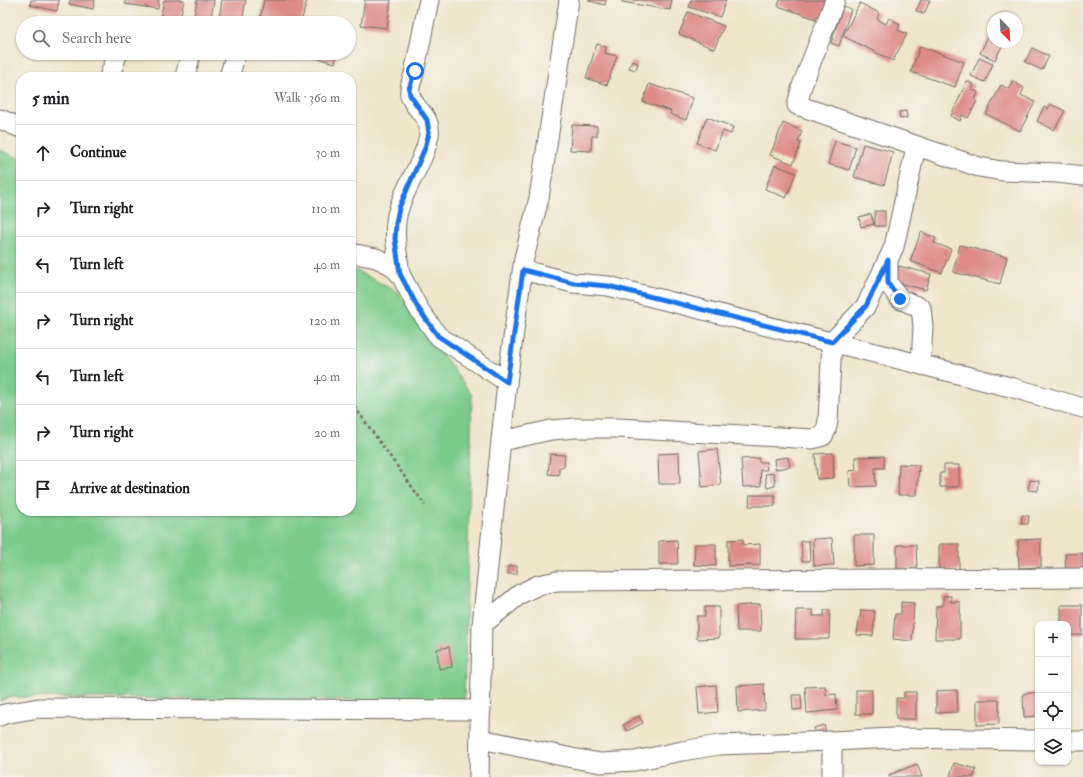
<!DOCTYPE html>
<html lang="en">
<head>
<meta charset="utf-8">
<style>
	body { margin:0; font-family:"IM FELL Double Pica",serif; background:#f6f6f6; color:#202124 }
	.controls { position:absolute; right:12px; bottom:12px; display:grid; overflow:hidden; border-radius:8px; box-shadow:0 1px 3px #0004 }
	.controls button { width:36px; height:36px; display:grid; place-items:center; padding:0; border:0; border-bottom:1px solid #e0e0e0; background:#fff; color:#202124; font:20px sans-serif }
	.compass { position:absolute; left:987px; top:12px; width:36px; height:36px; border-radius:50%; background:#fff; box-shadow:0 1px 3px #0004; rotate:156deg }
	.stop { position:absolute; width:12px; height:12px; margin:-9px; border:3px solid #1a73e8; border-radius:50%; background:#fff }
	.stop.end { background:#1a73e8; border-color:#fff; box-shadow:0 1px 4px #0008 }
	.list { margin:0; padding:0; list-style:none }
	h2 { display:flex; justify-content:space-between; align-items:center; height:52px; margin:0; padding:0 16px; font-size:17px }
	h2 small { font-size:13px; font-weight:400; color:#757577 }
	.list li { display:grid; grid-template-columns:26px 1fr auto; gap:12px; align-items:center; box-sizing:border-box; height:56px; padding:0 16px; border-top:1px solid #e0e0e0 }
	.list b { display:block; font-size:15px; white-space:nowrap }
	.list em { font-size:13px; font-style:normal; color:#757577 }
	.icon { flex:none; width:22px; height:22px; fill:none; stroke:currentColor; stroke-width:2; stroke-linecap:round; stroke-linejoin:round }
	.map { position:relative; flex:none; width:1083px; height:777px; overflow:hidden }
	.search { position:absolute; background:#fff; box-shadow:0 1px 3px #0004; left:16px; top:16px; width:340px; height:44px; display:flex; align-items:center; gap:10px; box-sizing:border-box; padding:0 14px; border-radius:22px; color:#757577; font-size:15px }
	.panel { position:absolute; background:#fff; box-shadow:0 1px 3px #0004; left:16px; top:72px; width:340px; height:444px; border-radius:16px }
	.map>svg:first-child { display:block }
</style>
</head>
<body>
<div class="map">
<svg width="1083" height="777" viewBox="0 0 1083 777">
	<rect width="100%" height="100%" fill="#f6f6f2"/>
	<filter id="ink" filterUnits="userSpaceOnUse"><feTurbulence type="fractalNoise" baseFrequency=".025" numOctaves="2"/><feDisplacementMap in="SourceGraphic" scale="8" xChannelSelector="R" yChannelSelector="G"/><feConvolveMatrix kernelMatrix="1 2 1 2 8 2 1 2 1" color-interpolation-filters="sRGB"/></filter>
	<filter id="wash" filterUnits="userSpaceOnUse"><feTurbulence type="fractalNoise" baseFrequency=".012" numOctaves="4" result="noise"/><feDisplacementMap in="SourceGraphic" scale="16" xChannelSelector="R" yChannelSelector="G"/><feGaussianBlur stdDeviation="0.9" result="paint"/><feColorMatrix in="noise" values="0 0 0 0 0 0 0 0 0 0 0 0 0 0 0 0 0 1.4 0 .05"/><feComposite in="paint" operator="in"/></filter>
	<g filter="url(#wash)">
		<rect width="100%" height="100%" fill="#efe5cb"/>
		<!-- green -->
		<polygon fill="#7ccb8b" stroke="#547b5b" points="0,150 21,159 21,511 351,511 351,268 398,292 472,395 464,702 8,697 0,702"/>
		<g id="blocks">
			<!-- building -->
			<g fill="#dd8a88">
				<polygon points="31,0 59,0 57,11 30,5"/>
				<polygon points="70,0 95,0 93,9 69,4"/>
				<polygon points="125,0 159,0 158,9 125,4"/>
				<polygon points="164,0 184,0 179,23 160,19"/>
				<polygon points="197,0 214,0 210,23 193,23"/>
				<polygon points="222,0 246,0 242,21 219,18"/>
				<polygon points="264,0 307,0 301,23 276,23 260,19"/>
				<polygon points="365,0 391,0 387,28 361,25"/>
				<polygon points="589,0 606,0 605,5 589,1"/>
				<polygon points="622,0 672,0 670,10 622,2"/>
				<polygon points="691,0 726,0 720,17 689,7"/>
				<polygon points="780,0 830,0 822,21 778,6"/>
				<polygon points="921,0 930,0 924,14 916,11"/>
				<polygon points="860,3 879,13 877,19 886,24 889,18 900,24 898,30 907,34 893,61 843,36"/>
				<polygon points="843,6 851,9 839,46 831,43"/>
				<polygon points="688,12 724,26 714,49 679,34"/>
				<polygon points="993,26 993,42 1004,42 995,60 980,53"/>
				<polygon points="597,44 606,47 605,53 617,56 607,85 586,78"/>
				<polygon points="920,46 964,62 955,87 911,72"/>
				<polygon points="1032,48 1049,56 1042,70 1025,62"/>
				<polygon points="313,53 337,53 335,63 312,57"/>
				<polygon points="979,58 993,64 985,82 971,76"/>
				<polygon points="632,61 638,63 636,70 629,68"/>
				<polygon points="967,81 974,85 972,90 978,92 975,100 977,101 968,118 962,115 960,121 951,116"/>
				<polygon points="1012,81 1024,88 1021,95 1035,102 1020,131 986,114 1001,85 1009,89"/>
				<polygon points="649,84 693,98 686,120 670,114 671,111 643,102"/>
				<polygon points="1050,104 1065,111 1054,130 1037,121 1044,107 1048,109"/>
				<polygon points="906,111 907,118 900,119 899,112"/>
				<polygon points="707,117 733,127 731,134 723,131 715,150 697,143"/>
				<polygon points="783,123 802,131 798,142 801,143 793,164 770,155"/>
				<polygon points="572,125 597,126 597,136 592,136 591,151 570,150"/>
				<polygon points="835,141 856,147 849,170 828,164"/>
				<polygon points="863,144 893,152 884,185 854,177"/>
				<polygon points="775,165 796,173 786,198 765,189"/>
				<rect x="875" y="211" width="10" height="15"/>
				<polygon points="871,214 874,224 861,227 859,217"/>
				<polygon points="921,232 936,238 934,243 951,249 942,273 910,261"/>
				<polygon points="960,245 1007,257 1000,284 953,272"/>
				<polygon points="899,266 931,274 926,290 895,282"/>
				<polygon points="717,449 721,485 702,487 699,451"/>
				<polygon points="679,453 680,484 659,484 658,454"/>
				<polygon points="833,453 834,478 817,479 815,454"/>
				<polygon points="550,454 565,455 564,467 559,467 559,475 548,474"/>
				<polygon points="884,456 884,468 875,468 876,486 850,487 849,471 856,470 855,457"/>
				<polygon points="788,457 790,467 775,469 774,459"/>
				<polygon points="759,458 759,462 766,462 767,470 760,470 761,486 743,487 741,459"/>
				<polygon points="899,464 919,465 917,495 898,495"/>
				<polygon points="944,465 959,465 959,487 940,487 940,473 944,473"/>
				<polygon points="774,473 775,486 767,488 765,474"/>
				<polygon points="1030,480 1039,481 1038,491 1028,490"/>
				<polygon points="750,495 775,495 775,506 749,506"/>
				<polygon points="1022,515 1029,516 1028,524 1021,524"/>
				<polygon points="854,535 874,535 874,565 854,566"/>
				<polygon points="832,538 834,565 814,566 813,539"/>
				<polygon points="743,539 743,545 760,544 760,565 728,566 728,540"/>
				<polygon points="1041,539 1041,567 1019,568 1018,540"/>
				<polygon points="677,540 678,564 659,564 659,541"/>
				<polygon points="801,541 809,541 810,561 802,561"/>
				<polygon points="695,544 716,544 716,566 694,565"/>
				<polygon points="939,544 959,544 959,570 939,571"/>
				<polygon points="897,545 916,545 917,569 897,569"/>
				<polygon points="1083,553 1083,570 1066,571 1065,554"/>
				<rect x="508" y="566" width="9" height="8"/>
				<polygon points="943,596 951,596 951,602 960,602 960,639 935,639 936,606 943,606"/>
				<polygon points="901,602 914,603 912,641 893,639 895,614 901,614"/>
				<polygon points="760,604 761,631 737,631 736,606"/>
				<polygon points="1061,605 1082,605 1082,635 1068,635 1068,624 1061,624"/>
				<polygon points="705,607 719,607 719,638 697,639 697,616 705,616"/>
				<polygon points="796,610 813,610 813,616 824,616 824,610 830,610 829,639 795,639"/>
				<polygon points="861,610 875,611 873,636 857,635 859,618 860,618"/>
				<polygon points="449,647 452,667 439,669 437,649"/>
				<polygon points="764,684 765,710 738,712 737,686"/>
				<polygon points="716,685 718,712 699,714 697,687"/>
				<polygon points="825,686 826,695 836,694 837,710 807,713 805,687"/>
				<rect x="856" y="690" width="16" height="24"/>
				<polygon points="957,690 958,712 936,713 936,691"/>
				<polygon points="904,692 916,692 916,719 896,719 896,698 904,698"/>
				<polygon points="1038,692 1038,716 1024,717 1023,694"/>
				<polygon points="792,695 801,695 802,709 793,710"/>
				<polygon points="977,700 999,700 999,724 977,725"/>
				<polygon points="639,716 643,723 627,731 623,725"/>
				<polygon points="824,725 827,735 817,738 814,728"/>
				<polygon points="954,763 976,769 974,777 950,777"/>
				<polygon points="917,764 922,777 889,777 889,775"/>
			</g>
		</g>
	</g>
	<g filter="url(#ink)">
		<use href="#blocks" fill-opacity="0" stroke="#706c63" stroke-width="1"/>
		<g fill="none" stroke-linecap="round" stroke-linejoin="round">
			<defs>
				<g id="street">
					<polyline points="835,0 802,86 797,105 979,167 1002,171 1058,173 1083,176"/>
					<polyline points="109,77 118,53"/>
					<polyline points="185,77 191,53"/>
					<polyline points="229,77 236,53"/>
					<polyline points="0,119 21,128"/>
					<polyline points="351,253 376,258 391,265 400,274 418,308 438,336 507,382"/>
					<polyline points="888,261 888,283 900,299 921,308 923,326 921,365"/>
					<polyline points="523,270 573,283 608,286 1010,387 1083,408"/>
					<path d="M400,274C397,252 392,229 399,208C407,183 425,160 429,135C432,116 414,110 410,95C408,87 414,77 415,68C420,46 424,23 429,0"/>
					<polyline points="502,441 551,430 576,428 618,428 813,439 823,436 826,430 828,421 832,342 866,306 894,247 916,147"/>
					<polyline points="482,625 520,594 538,585 557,581 1083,578"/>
					<polyline points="0,716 4,714 39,708 481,710"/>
					<polyline points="481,739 572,758 601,763 635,761 682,751 719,745 832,741 893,738 1038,740"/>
					<polyline points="1068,741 1083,741"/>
					<polyline points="479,777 482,625 507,382 524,258 539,198 569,0"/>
					<polyline points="832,777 832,741"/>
				</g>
			</defs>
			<!-- street casing -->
			<use href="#street" stroke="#706c63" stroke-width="21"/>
			<!-- path -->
			<polyline stroke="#706c63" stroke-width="2.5" stroke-dasharray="3 3" stroke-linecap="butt" points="351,402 425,505"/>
			<!-- street -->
			<use href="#street" stroke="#fff" stroke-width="19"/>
		</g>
	</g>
	<g fill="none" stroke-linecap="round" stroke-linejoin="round" filter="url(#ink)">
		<!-- route -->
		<polyline stroke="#1a73e8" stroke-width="5" points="415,71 409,89 410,95 427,120 429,133 425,148 399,208 396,223 395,239 400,274 418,308 438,336 507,382 523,270 574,283 608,286 832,342 866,306 888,260 888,283 900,299"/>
	</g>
</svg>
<div class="controls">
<button>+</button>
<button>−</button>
<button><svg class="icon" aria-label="locate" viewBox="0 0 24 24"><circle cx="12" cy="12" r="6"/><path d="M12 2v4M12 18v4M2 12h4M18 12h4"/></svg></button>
<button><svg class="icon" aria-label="layers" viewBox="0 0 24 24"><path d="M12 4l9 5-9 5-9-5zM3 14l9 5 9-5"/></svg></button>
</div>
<svg class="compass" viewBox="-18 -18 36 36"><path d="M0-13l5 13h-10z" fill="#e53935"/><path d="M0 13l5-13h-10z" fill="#757577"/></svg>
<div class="stop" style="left:415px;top:71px"></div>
<div class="stop end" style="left:900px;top:299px"></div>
<div class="search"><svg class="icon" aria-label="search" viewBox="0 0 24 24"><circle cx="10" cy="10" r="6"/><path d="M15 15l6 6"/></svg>Search here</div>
<section class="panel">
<h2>5 min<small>Walk · 360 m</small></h2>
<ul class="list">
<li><svg class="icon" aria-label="ahead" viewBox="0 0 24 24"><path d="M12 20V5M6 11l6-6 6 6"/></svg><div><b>Continue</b></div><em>30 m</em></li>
<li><svg class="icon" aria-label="right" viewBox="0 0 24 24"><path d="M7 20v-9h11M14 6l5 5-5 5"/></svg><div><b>Turn right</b></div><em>110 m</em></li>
<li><svg class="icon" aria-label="left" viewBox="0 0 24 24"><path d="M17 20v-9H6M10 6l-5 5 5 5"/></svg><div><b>Turn left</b></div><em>40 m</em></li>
<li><svg class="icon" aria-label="right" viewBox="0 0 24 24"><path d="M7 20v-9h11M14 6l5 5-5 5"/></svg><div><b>Turn right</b></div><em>120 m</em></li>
<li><svg class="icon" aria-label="left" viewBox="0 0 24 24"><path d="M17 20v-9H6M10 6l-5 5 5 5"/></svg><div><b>Turn left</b></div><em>40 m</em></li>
<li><svg class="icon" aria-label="right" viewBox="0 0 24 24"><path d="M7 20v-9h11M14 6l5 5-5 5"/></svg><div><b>Turn right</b></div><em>20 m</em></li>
<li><svg class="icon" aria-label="arrive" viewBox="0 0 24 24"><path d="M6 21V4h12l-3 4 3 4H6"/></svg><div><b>Arrive at destination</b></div></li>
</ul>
</section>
</div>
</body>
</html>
